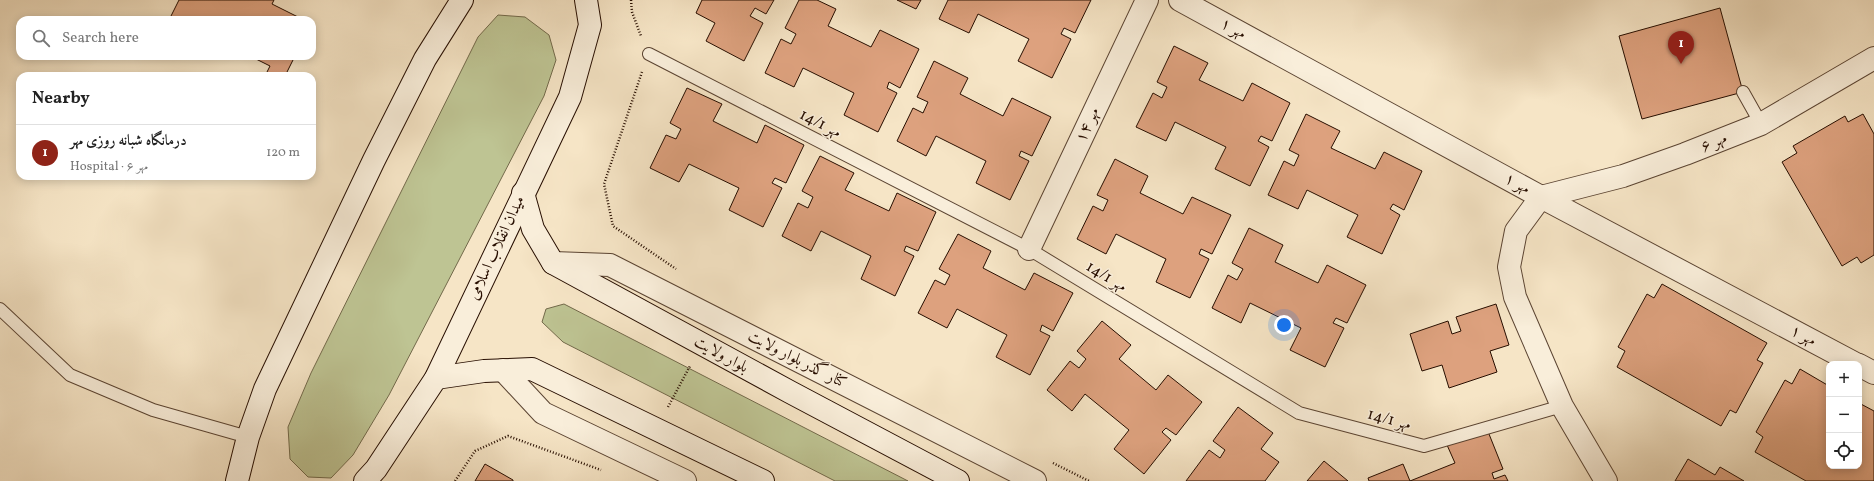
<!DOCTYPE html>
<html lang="en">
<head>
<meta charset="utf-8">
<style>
	body { margin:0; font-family:Vollkorn,Amiri,serif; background:#f2f2f2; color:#222 }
	.controls { position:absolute; right:12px; bottom:12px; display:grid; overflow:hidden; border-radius:8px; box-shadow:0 2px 10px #0003 }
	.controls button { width:36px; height:36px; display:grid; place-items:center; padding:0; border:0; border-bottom:1px solid #e0e0e0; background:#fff; color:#222; font:20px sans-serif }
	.you { position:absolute; left:1284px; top:325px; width:14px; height:14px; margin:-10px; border:3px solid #fff; border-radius:50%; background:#1a73e8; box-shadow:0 0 0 6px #1a73e833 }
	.badge { display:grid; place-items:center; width:26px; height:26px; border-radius:50%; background:#8f2418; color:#fff; font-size:13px; font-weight:700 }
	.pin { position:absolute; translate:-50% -33px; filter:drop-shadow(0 1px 2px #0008) }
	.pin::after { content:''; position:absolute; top:21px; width:14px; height:12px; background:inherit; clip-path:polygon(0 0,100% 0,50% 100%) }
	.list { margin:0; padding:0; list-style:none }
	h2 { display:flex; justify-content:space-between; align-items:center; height:52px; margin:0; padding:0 16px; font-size:17px }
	h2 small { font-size:13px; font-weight:400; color:#767676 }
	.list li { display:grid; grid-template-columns:26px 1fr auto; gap:12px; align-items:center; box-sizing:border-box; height:56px; padding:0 16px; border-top:1px solid #e0e0e0 }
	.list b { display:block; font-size:15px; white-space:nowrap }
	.list p { margin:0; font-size:13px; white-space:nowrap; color:#767676 }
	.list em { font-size:13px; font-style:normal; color:#767676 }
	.icon { flex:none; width:22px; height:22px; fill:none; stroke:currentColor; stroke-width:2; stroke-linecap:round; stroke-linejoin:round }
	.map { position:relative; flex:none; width:1874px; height:481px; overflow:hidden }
	.search { position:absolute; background:#fff; box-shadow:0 2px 10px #0003; left:16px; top:16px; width:300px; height:44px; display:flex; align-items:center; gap:10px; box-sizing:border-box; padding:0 14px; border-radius:12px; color:#767676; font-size:15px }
	.panel { position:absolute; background:#fff; box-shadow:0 2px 10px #0003; left:16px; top:72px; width:300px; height:108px; border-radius:12px }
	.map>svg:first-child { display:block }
</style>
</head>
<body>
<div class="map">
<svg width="1874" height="481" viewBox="0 0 1874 481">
	<rect width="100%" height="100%" fill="#f6e5c6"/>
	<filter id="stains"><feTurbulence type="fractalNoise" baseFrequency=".005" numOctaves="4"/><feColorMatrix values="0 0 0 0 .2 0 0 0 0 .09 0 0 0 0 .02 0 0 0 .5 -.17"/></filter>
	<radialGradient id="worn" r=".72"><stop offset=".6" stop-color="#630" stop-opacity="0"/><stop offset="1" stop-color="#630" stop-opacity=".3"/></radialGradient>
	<!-- green -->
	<g fill="#bec493" stroke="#72694a">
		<polygon points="498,15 525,17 549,35 556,60 544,96 389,395 353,455 331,478 308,477 290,459 288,427 311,373 478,37"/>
		<polygon points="564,304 595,320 908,481 835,481 563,342 542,322 546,309"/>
	</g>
	<!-- building -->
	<g fill="#dda17e" stroke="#270e00">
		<polygon points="179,0 274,0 272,4 304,20 169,20"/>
		<polygon points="702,0 774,0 766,14 755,8 750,16 763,23 744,61 706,41 715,23 696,13"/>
		<polygon points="799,0 817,0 836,9 828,26 871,47 880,30 919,49 900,88 889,82 887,88 897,93 878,132 844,115 854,93 803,68 794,87 765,73 781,39 791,44 796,34 785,28"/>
		<polygon points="897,0 921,0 916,9"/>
		<polygon points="948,0 1091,0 1075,33 1064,28 1061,34 1071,39 1052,78 1018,61 1029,39 978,14 969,33 939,19"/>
		<polygon points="1720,8 1743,92 1642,119 1619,36"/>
		<polygon points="1174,46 1208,63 1199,80 1243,101 1252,83 1290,103 1272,141 1261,136 1258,141 1269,147 1250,186 1215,169 1226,147 1175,122 1166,141 1136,127 1153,93 1162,98 1167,87 1157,82"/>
		<polygon points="250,56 295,56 285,76 265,76 270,66"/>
		<polygon points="934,61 968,78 960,94 1003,116 1012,98 1051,117 1032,156 1021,151 1019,156 1029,161 1010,200 976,183 986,161 936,136 926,156 897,141 913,108 923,113 928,102 917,97"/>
		<polygon points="687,88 722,104 713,121 757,143 765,125 804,145 786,183 775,178 772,183 782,188 763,227 729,210 739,188 689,164 679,182 650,168 666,135 676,139 681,129 670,123"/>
		<polygon points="1306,114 1340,131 1331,148 1375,169 1384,152 1422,171 1404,210 1393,204 1390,209 1400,215 1382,254 1347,237 1358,215 1307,190 1298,209 1268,195 1284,161 1294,166 1299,155 1289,150"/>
		<polygon points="1863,114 1874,134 1874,255 1861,263 1857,257 1842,266 1782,162 1797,153 1793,146 1845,116 1848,122"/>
		<polygon points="820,156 854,173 845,190 889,211 897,193 936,212 918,251 906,246 904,251 914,256 895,296 861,279 871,256 821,231 811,251 782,236 798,203 808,208 813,197 802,191"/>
		<polygon points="1115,159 1148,176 1140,193 1183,214 1192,197 1231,215 1212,254 1201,249 1199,254 1209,259 1190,298 1156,282 1166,259 1116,234 1106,254 1077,239 1093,206 1103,211 1108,200 1097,195"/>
		<polygon points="1249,228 1283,245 1275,262 1318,283 1327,265 1366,285 1347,323 1336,318 1333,323 1344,328 1325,367 1290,350 1301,328 1250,303 1241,323 1212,308 1228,275 1237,280 1243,269 1232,263"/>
		<polygon points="958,234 991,251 983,268 1025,290 1034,273 1073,293 1053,331 1042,325 1040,331 1050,336 1030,375 996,357 1007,335 957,309 947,328 918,313 935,280 945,285 950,275 939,269"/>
		<polygon points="1662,284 1767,343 1757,360 1763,363 1736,413 1730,410 1721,426 1617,367 1625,351 1618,347 1647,294 1654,298"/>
		<polygon points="1496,304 1509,345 1490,351 1497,372 1449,388 1442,365 1422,371 1410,334 1448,321 1452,334 1461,331 1456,317"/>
		<polygon points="1102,321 1131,345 1119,359 1156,390 1168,375 1202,402 1176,435 1166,428 1162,432 1171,440 1144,474 1114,449 1129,430 1085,394 1072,411 1047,390 1070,361 1079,368 1086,359 1077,351"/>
		<polygon points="1800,369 1829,386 1829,466 1859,466 1859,403 1874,411 1874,481 1806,481 1755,452 1763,437 1756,432 1785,380 1792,384"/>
		<polygon points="1238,407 1273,433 1261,449 1279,462 1265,481 1186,481 1209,450 1220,458 1225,450 1213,441"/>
		<polygon points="1487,429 1503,469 1492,473 1494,479 1505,475 1508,481 1369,481 1368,478 1403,464 1410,481 1455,463 1447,445"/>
		<polygon points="1688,459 1715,475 1720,467 1744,481 1675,481"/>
		<polygon points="1324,461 1348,481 1307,481"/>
		<polygon points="485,464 513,480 513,481 475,481"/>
	</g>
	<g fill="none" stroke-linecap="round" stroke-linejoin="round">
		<defs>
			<g id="service">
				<polyline points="649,54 1029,249 1299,413 1424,446 1562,406"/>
				<polyline points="1743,92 1761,124"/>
				<polyline points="0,309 70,375 153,410 248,437"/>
			</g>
			<g id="minor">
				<polyline points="1029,249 1147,0"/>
				<polyline points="553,263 610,265 1035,481"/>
				<polyline points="503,370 543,413 685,481"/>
				<polyline points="1606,481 1562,406 1515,297 1509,267 1516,231 1541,197 1623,176 1685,154 1761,124 1874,58"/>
			</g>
			<g id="tertiary">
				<polyline points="1180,0 1541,197 1856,364"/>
				<polyline points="1859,365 1874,373"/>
			</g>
			<g id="secondary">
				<polyline points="523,193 533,229 553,263 790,392 958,481"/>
				<polyline points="436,378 484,371 532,369 763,481"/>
				<polyline points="237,481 248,437 265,389 374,160 425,59 462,0"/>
				<polyline points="365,481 376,469 436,378 570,97 590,25 586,0"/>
			</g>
		</defs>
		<!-- service casing -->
		<use href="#service" stroke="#5b4432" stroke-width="14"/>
		<!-- minor casing -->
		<use href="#minor" stroke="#5b4432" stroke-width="24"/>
		<!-- tertiary casing -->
		<use href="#tertiary" stroke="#5b4432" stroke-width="24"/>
		<!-- secondary casing -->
		<use href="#secondary" stroke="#270e00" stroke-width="24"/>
		<!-- path -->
		<g stroke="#270e00" stroke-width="2.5" stroke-dasharray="1 2" stroke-linecap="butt">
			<polyline points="631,0 632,12 641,36"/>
			<polyline points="642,72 604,184 613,226 676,269"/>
			<polyline points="668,407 690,366"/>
			<polyline points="1053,463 1089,481"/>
			<polyline points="455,481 475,451 508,436 601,470"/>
		</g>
		<!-- service -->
		<use href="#service" stroke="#f9eeda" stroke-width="12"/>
		<!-- minor -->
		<use href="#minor" stroke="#f9eeda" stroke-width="22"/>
		<!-- tertiary -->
		<use href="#tertiary" stroke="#f9eeda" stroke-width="22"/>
		<!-- secondary -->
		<use href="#secondary" stroke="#f9eeda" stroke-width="22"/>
	</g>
	<g text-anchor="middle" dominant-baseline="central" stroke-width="3" stroke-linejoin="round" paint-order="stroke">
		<!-- street labels -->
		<g font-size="16" fill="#270e00" stroke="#f9eeda">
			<text transform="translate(1233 29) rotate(29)">مهر ۱</text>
			<text transform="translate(820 124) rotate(27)">مهر 14/1</text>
			<text transform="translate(1088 125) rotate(-65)">مهر ۱۴</text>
			<text transform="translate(1714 143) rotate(-22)">مهر ۶</text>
			<text transform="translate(1517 184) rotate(29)">مهر ۱</text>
			<text transform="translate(497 248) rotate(-65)">میدان انقلاب اسلامی</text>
			<text transform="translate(1106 277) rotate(31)">مهر 14/1</text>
			<text transform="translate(1803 336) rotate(28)">مهر ۱</text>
			<text transform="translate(721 355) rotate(29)">بلوار ولایت</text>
			<text transform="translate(797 360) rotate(27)">کنار گذر بلوار ولایت</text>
			<text transform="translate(1389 420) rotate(15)">مهر 14/1</text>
		</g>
	</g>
	<rect width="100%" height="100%" filter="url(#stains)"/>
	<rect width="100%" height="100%" fill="url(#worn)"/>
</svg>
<div class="controls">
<button>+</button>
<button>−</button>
<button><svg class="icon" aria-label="locate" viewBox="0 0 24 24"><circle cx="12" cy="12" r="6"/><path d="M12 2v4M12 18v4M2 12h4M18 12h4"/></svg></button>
</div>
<div class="you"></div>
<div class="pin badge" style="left:1681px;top:64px">1</div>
<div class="search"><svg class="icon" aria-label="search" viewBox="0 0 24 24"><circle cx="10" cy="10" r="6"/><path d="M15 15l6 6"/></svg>Search here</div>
<section class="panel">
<h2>Nearby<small></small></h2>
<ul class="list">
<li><span class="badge">1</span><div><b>درمانگاه شبانه روزی مهر</b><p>Hospital · مهر ۶</p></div><em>120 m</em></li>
</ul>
</section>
</div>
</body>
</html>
